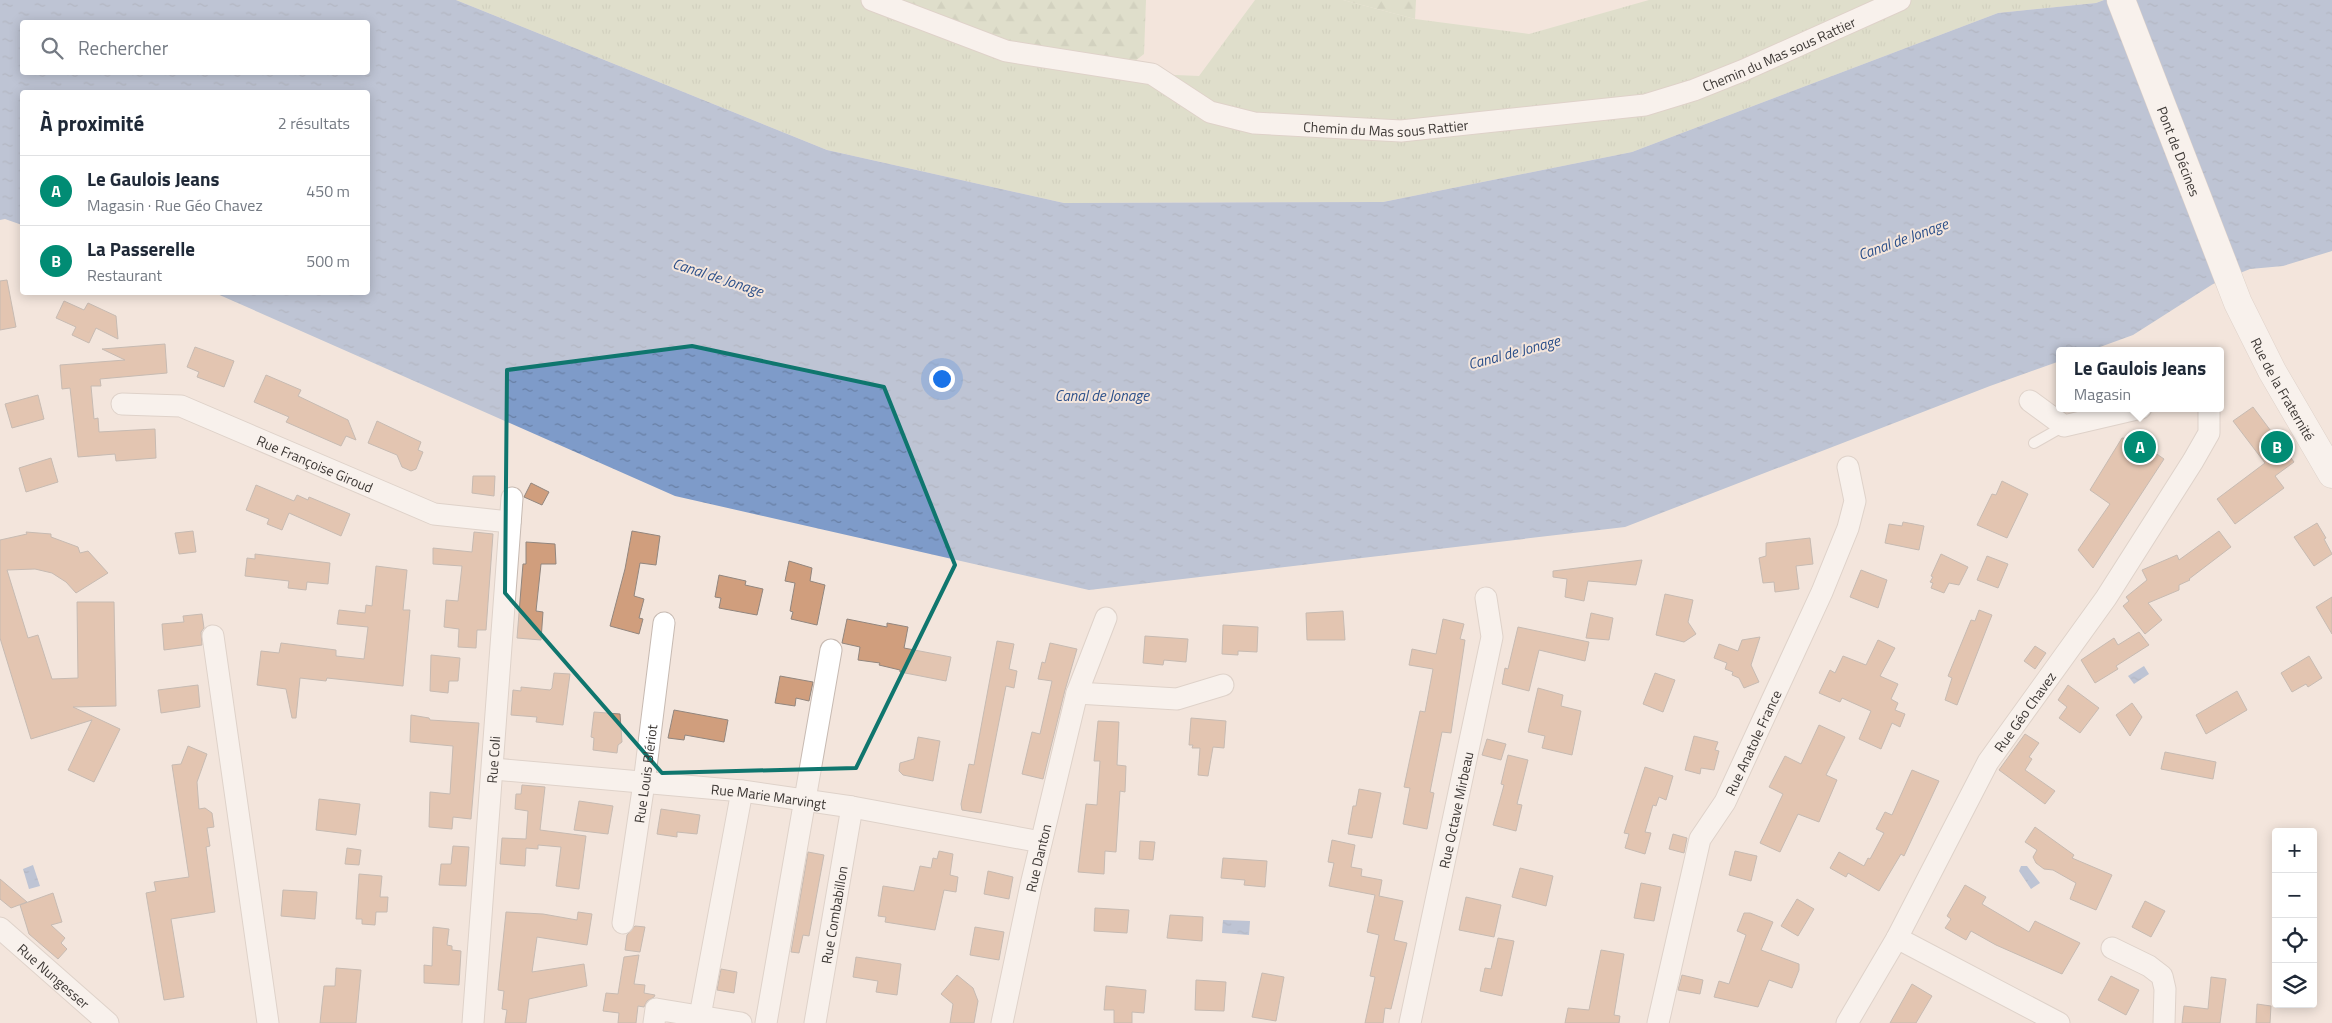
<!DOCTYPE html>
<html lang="fr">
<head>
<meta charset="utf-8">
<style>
	body { margin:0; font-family:"Titillium Web",sans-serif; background:#f2f2f3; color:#1f2937 }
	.controls { position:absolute; right:15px; bottom:15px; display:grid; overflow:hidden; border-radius:5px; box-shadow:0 2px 12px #0003 }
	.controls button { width:45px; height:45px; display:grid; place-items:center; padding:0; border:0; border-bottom:1px solid #e0e1e3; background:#fff; color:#1f2937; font:25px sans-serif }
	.you { position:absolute; left:941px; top:378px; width:18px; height:18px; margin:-12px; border:4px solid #fff; border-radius:50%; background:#1a73e8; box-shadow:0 0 0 8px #1a73e833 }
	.badge { display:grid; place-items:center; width:32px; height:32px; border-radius:50%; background:#018c74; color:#fff; font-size:16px; font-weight:700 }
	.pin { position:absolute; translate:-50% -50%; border:2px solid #fff; box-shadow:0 1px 5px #0006 }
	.popup { position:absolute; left:2056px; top:347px; width:168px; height:65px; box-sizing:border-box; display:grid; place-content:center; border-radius:5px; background:#fff; filter:drop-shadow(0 1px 4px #0005); font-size:16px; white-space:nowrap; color:#747a83 }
	.popup b { font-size:19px; color:#1f2937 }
	.popup::after { content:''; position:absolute; left:50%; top:100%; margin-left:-10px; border:10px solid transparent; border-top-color:#fff }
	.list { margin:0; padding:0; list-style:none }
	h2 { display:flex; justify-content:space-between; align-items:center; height:65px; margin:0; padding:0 20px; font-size:21px }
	h2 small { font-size:16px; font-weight:400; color:#747a83 }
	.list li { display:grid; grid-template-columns:32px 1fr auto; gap:15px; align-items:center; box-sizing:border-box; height:70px; padding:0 20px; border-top:1px solid #e0e1e3 }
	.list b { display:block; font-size:19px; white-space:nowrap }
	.list p { margin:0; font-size:16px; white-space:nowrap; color:#747a83 }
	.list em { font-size:16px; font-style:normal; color:#747a83 }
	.icon { flex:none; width:28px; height:28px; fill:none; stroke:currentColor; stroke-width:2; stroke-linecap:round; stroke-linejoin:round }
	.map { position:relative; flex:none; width:2332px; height:1023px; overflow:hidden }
	.search { position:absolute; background:#fff; box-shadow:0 2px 12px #0003; left:20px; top:20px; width:350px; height:55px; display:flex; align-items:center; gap:12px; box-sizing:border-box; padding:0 18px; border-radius:5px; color:#747a83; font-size:19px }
	.panel { position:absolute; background:#fff; box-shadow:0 2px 12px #0003; left:20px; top:90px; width:350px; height:205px; border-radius:5px }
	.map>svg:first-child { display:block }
</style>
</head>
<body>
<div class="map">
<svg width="2332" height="1023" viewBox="0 0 2332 1023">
	<defs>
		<pattern id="grass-tufts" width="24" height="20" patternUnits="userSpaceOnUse" patternTransform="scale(1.25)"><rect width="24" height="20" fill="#c7d6b5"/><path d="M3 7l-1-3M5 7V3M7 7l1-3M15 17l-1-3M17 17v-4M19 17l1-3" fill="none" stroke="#acb89c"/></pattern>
		<pattern id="forest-firs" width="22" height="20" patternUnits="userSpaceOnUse" patternTransform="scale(1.25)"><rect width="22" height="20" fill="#c7d6b5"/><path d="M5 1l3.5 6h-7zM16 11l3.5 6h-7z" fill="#acb89c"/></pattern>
		<pattern id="water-ripples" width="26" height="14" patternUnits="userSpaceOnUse" patternTransform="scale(1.25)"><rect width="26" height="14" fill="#7e9bc9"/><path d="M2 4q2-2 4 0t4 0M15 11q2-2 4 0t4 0" fill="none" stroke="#687fa4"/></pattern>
	</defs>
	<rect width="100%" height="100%" fill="#f3e5dc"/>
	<!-- grass -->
	<polygon fill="url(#grass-tufts)" points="456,0 872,0 1152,74 1199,76 1255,0 1343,0 1415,19 1529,34 1649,0 2104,0 2096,3 1998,13 1632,152 1383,202 1064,203 827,150"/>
	<!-- forest -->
	<g fill="url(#forest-firs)">
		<polygon points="887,0 1146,0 1144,54 1135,61 999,41"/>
		<polygon points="1343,0 1416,0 1415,19"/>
	</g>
	<!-- water -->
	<g fill="url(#water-ripples)" fill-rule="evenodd">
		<path d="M0,0H456L827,150L1064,203L1383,202L1632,152L1998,13L2096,3L2104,0H2332V251L2283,266L2250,269L2213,284L2133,335L2089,351H2060V361L1990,386L1625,527L1089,590L675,496L215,293L368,292V92H22V225L5,219L0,220ZM22,22H368V72H22Z"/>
		<polygon points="2144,666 2149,674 2134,684 2128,676"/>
		<polygon points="33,865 40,886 29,889 23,869"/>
		<polygon points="2021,866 2027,866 2040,883 2031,889 2019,871"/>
		<polygon points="1223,920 1250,921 1249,935 1222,933"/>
	</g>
	<!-- building -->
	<g fill="#d09e7d" stroke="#92867e">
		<polygon points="7,280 16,327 0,330 0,281"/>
		<polygon points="64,301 84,310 88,303 116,316 118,339 96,328 89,343 72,335 76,327 56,318"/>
		<polygon points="165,344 167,373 100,379 101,386 91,386 94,419 98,418 99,432 155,429 156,458 116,461 115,454 78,457 70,388 62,389 60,365 125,360 102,349"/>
		<polygon points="195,347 234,361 224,387 197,377 199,372 187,367"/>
		<polygon points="266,375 301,390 298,396 348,420 356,440 346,436 341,446 286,422 289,417 254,402"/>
		<polygon points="38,395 44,419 12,428 5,404"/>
		<polygon points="2253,407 2294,462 2275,476 2284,488 2235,524 2217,499 2265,463 2233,421"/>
		<polygon points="377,421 421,442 418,450 423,452 416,469 411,471 402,467 397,455 368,443"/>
		<polygon points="2122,438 2135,439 2164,459 2093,568 2078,550 2110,504 2090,490"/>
		<polygon points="51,458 58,482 26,492 19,468"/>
		<polygon points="473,476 495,476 494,496 472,493"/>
		<polygon points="2002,481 2028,494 2007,538 1977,525 1992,494 1996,495"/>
		<polygon points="531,483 549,492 542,505 524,497"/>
		<polygon points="256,485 294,501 297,495 308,500 309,497 350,514 341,536 289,513 282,530 267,524 269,519 246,510"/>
		<polygon points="1903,522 1924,526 1919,550 1885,543 1889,524 1902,526"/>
		<polygon points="2317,523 2326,538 2324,539 2332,554 2314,566 2294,537"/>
		<polygon points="193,531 196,552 179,554 175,533"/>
		<polygon points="632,531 660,536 656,565 640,563 634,596 644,599 639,618 643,619 639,634 610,626 625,569"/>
		<polygon points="2219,531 2231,547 2189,579 2190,580 2179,585 2179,590 2148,603 2162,620 2145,634 2123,606 2129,601 2126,597 2147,580 2142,570 2177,555 2179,560"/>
		<polygon points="26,532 51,534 51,537 78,547 80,553 88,551 108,573 76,593 66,582 52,573 35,569 7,570 28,638 38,635 52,679 78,678 77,602 114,602 116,706 73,707 120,729 94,782 68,770 92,720 31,739 0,638 0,540 27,534"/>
		<polygon points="474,532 493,534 486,630 477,630 476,648 458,647 459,629 444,627 446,600 458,601 462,566 433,564 433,548 472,552"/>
		<polygon points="1810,538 1813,564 1796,566 1799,589 1775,592 1774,582 1763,583 1759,558 1766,556 1766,543"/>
		<polygon points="526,542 555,544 556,564 541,564 536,611 543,612 541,640 517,638 523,564 526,564"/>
		<polygon points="255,554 330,563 328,584 307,582 306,590 288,588 289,581 245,576 247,558 255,559"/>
		<polygon points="1941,554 1968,567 1959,585 1949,583 1944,593 1931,588 1933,583 1930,582 1933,577 1931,576"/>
		<polygon points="1987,556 2008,564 1998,588 1977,580"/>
		<polygon points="1642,560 1636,585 1588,581 1584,601 1565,597 1567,579 1553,577 1553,571"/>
		<polygon points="789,561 812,568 810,581 825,585 817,625 791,619 793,612 790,611 795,583 785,581"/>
		<polygon points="376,566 407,570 403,610 410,610 403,686 327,678 326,681 300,678 296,718 292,718 286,689 257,685 261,651 279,653 281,643 336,650 336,656 364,659 368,627 337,624 339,610 365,613 366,605 372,606"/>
		<polygon points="1861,570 1887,580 1878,608 1850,597"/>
		<polygon points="719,575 746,581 745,585 763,589 757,615 719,608 721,598 715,597"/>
		<polygon points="1665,594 1693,600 1688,622 1696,634 1684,642 1656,635"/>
		<polygon points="2332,597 2332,634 2316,607"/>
		<polygon points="1979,610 1992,615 1957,705 1945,700 1952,678 1948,676 1971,620 1975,621"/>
		<polygon points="1343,611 1345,640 1307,640 1306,613"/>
		<polygon points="1591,613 1613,618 1609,640 1586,638"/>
		<polygon points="202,614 204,628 201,632 202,645 164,650 162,624 184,622 183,616"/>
		<polygon points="847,619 887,627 887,623 908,627 904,648 951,657 946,681 900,672 900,670 879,665 880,663 858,660 860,647 842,643"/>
		<polygon points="1443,619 1464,624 1460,639 1465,640 1451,733 1442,732 1430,792 1434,793 1427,829 1403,824 1410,788 1404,787 1420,711 1425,712 1433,669 1409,665 1412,649 1436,654"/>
		<polygon points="1223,625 1258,627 1257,652 1238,651 1238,655 1222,654"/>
		<polygon points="1518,627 1589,642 1585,661 1539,650 1529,691 1502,684 1505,668 1508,669"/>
		<polygon points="2139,632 2149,645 2116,666 2118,669 2095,683 2081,660 2114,638 2118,645"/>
		<polygon points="1145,636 1188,639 1186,662 1164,660 1163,665 1143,663"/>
		<polygon points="1760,637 1751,665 1759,682 1744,688 1739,678 1732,675 1733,672 1725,669 1727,663 1714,658 1719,644 1738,651 1742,640"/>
		<polygon points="1878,640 1895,648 1880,676 1898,684 1891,699 1898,703 1895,710 1905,714 1900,727 1892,723 1881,749 1859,739 1871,711 1842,698 1840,702 1819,693 1830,670 1835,673 1843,656 1866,665"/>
		<polygon points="997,641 1014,644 1009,669 1017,671 1014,688 1006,686 981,813 962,810 961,804 969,764 974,765"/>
		<polygon points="1050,643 1077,649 1065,690 1043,779 1022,774 1032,732 1040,734 1052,681 1038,679 1042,662 1045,663"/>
		<polygon points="2035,646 2046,653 2035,669 2024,661"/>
		<polygon points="431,655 460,658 458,681 449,681 448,693 430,691"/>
		<polygon points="2309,656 2322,678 2308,687 2306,684 2292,692 2281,673"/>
		<polygon points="554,673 570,674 563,725 536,722 537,717 511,715 513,690 521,691 521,687 550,690 552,688"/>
		<polygon points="1655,673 1675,680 1663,712 1643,704"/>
		<polygon points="780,676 813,682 809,701 796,698 795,706 775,703"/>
		<polygon points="198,685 200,707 161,713 158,690"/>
		<polygon points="2068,685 2099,708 2080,733 2059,718 2067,707 2058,700"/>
		<polygon points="1538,688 1563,695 1561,706 1581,711 1572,755 1542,748 1545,736 1528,732"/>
		<polygon points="2237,691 2247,710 2206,734 2196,715"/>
		<polygon points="2132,703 2142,717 2130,736 2116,715"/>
		<polygon points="674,710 728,720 724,742 685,735 684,740 668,738"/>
		<polygon points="594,712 620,714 622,742 618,745 617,753 593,750 594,738 591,737"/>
		<polygon points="411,715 429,718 430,720 479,723 471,819 453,817 452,829 429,827 430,792 450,794 453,746 410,742"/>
		<polygon points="1191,718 1226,721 1224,748 1213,747 1208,776 1198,775 1200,748 1192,748 1193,745 1189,745"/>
		<polygon points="1098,721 1119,722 1117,765 1126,766 1125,792 1120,791 1116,852 1105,851 1104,874 1078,872 1086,804 1097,805 1100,761 1094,761"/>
		<polygon points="1819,725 1845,737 1826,775 1837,780 1819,822 1798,814 1780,852 1760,843 1783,794 1769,787 1785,756 1801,764"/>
		<polygon points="2025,734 2039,743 2029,757 2032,759 2025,770 2055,791 2045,804 1999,770"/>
		<polygon points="1694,736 1718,742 1715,750 1719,751 1714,770 1701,768 1700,774 1685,770"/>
		<polygon points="918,737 940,741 933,781 903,775 899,771 900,763 914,759"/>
		<polygon points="1487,739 1506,744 1501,760 1482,755"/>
		<polygon points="188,746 207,754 197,782 199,809 205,808 212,813 214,827 207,828 210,846 206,847 215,912 171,919 184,997 164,1000 146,893 156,891 154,882 189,877 172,765 181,764"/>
		<polygon points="2165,752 2216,762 2213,779 2161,769"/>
		<polygon points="1508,755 1528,760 1517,804 1522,805 1516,831 1493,825 1504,785 1501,784"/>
		<polygon points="1645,767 1673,776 1666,800 1659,797 1656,806 1653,805 1645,832 1651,833 1645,854 1625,848 1629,834 1624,833"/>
		<polygon points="1912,770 1939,781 1904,856 1901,854 1879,891 1848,873 1846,877 1830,868 1839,852 1864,866 1868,858 1870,859 1884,833 1876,829 1885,812 1892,815"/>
		<polygon points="522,785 545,787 540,830 586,836 579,889 556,886 561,847 538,845 538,849 526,848 525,866 500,864 502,838 526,839 528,811 515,809 516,794 521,794"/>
		<polygon points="1359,789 1381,793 1372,838 1348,834 1353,806 1356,806"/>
		<polygon points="319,799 360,804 356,835 316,830"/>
		<polygon points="579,801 613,806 608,834 574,830"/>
		<polygon points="661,809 700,815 697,834 677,832 677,837 657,834"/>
		<polygon points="2035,827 2074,855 2072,858 2112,875 2096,910 2070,899 2076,883 2053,870 2044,869 2036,863 2033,857 2037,850 2025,842"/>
		<polygon points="1673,834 1687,838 1684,853 1669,849"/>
		<polygon points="1332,840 1355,845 1351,867 1362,869 1361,876 1382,880 1379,896 1403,901 1394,940 1407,943 1391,1009 1385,1008 1383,1023 1365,1023 1375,977 1370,976 1379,935 1367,932 1375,895 1329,886 1334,863 1328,862"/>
		<polygon points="1140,841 1155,842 1153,860 1139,859"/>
		<polygon points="453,846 469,847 466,886 439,885 441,864 451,864"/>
		<polygon points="347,848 361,850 359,865 345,864"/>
		<polygon points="939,851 953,854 950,875 958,877 956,892 944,890 935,930 885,922 886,917 878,916 883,886 914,891 920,866 931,868 933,858 937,859"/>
		<polygon points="1735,851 1757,856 1751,881 1729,875"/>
		<polygon points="808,852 824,855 809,936 803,935 799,953 791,952"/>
		<polygon points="1223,858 1267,861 1265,887 1244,885 1245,880 1221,878"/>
		<polygon points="1520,868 1553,876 1546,906 1512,897"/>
		<polygon points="988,871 1013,877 1009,899 984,894"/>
		<polygon points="359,874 382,876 380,897 388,897 387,912 376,912 375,925 362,924 362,919 356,919"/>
		<polygon points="0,879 27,902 11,908 0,899"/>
		<polygon points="1641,883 1661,887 1654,921 1634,918"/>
		<polygon points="1965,885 1986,897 1982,904 2029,932 2035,921 2080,943 2062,974 1996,945 1971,931 1966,940 1945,928 1951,919 1947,916"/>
		<polygon points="283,890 317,892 315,919 281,916"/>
		<polygon points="53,893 62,922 51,925 65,938 61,943 67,949 58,959 29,934 20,905"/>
		<polygon points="1466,897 1501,905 1494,937 1459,930"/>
		<polygon points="1797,899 1814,909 1798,936 1781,926"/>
		<polygon points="2145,901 2165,911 2151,937 2132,927"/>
		<polygon points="1095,908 1129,910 1127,933 1094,931"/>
		<polygon points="506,912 543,914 577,920 578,912 592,914 587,945 537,937 532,972 584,964 587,986 529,999 526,1023 505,1023 507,1010 502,1009 504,991 498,990"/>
		<polygon points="1744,913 1750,913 1773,922 1761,950 1799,964 1799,970 1792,988 1769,980 1758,1007 1714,997 1719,981 1729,984 1746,935 1737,931"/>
		<polygon points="1170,915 1203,917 1202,941 1167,938"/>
		<polygon points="635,926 645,927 640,952 625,950 627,935"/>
		<polygon points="433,927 449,929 447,945 452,946 452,950 461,951 459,985 424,983 424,965 432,966"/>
		<polygon points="975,927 1004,932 999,960 970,955"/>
		<polygon points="1498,938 1514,941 1502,996 1480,991 1485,968 1491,969"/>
		<polygon points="1601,950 1624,954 1614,1015 1620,1016 1619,1023 1565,1023 1568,1008 1589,1010"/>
		<polygon points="639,955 634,984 645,985 644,993 655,995 654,997 647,1001 644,1007 638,1006 636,1023 618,1023 619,1013 603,1011 606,993 618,994 624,957"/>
		<polygon points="856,957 901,964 897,995 876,992 878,981 853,977"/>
		<polygon points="336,968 361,970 356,1023 320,1023 324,986 335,986"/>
		<polygon points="721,969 737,972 734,993 717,990"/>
		<polygon points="1262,973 1284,977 1276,1021 1252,1017"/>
		<polygon points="957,975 973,988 978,1001 974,1023 950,1023 953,1004 941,994"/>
		<polygon points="1682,975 1703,980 1700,994 1678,990"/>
		<polygon points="2111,976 2139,990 2126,1015 2098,1000"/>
		<polygon points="2211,977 2226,979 2220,1023 2182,1023 2184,1006 2208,1009"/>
		<polygon points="1196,980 1226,982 1224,1011 1195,1010"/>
		<polygon points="1912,984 1932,996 1916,1023 1890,1023"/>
		<polygon points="1106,986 1146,990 1144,1013 1132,1012 1132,1023 1114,1023 1114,1010 1104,1010"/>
		<polygon points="2257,1004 2271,1006 2270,1023 2256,1023"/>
	</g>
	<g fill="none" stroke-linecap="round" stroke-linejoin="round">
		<defs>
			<polyline id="lane" points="2034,443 2064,426"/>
			<g id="street">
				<path id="s1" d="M872,0L1006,51L1152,74L1210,112L1254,123L1401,131L1645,105L1694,90L1744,70L1900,0"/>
				<polyline points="2030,401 2064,426 2141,408"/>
				<path id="s2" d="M122,404L181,406L434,514L510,522"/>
				<polyline points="213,636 268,1023"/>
				<polyline points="1077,693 1177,699 1223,685"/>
				<path id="s3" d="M494,769L742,791L852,807L1041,842"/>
				<path id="s4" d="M623,923L644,783L664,623"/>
				<path id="s5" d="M0,928L108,1023"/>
				<polyline points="1897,938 2059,1023"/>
				<polyline points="2112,948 2149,966 2162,976 2165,989 2164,1023"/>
				<polyline points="700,1016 742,791"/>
				<path id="s6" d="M473,1023L512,498"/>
				<polyline points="654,1023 656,1009 741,1023"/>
				<polyline points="766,1023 831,650"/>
				<path id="s7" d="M815,1023L852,807"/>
				<path id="s8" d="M1002,1023L1031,885L1077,693L1106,618"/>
				<path id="s9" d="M1410,1023L1492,637L1486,598"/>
				<path id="s10" d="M1658,1023L1700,839L1725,802L1822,592L1848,528L1855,501L1848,467"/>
				<path id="s11" d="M1847,1023L1897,938L1988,762L2106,598L2193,461L2209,433V408"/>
			</g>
			<g id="secondary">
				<path id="s12" d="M2121,0L2238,303L2272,371L2332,474"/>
			</g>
		</defs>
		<!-- lane casing -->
		<use href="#lane" stroke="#c7bab2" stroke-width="12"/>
		<!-- street casing -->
		<use href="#street" stroke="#c7bab2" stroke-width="23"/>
		<!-- secondary casing -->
		<use href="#secondary" stroke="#c7bab2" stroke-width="29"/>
		<!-- lane -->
		<use href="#lane" stroke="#fff" stroke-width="10"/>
		<!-- street -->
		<use href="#street" stroke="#fff" stroke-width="21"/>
		<!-- secondary -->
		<use href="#secondary" stroke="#fff" stroke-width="28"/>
	</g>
	<!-- marked area -->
	<path d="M0 0H2332V1023H0ZM692,346L884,387L955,565L856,768L662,773L505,593L507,370Z" fill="#f3e5dc" fill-opacity=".55" fill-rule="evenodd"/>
	<path fill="none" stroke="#0f766e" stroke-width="4" stroke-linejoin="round" d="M692,346L884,387L955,565L856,768L662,773L505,593L507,370Z"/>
	<g text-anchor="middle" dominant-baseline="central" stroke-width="4" stroke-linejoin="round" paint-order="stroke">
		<!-- street labels -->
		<g font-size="14" fill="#3d3835" stroke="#f3e5dc">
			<text stroke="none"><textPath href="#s1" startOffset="942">Chemin du Mas sous Rattier</textPath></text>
			<text stroke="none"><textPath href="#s1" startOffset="538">Chemin du Mas sous Rattier</textPath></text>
			<text stroke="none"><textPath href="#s12" startOffset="162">Pont de Décines</textPath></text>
			<text stroke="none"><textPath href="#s12" startOffset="422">Rue de la Fraternité</textPath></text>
			<text stroke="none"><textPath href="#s2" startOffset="205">Rue Françoise Giroud</textPath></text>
			<text stroke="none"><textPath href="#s11" startOffset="359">Rue Géo Chavez</textPath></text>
			<text stroke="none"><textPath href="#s10" startOffset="299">Rue Anatole France</textPath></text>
			<text stroke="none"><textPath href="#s6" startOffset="264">Rue Coli</textPath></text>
			<text stroke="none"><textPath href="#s4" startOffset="151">Rue Louis Blériot</textPath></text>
			<text stroke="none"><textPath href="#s3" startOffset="276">Rue Marie Marvingt</textPath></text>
			<text stroke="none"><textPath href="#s9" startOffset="218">Rue Octave Mirbeau</textPath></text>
			<text stroke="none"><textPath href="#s8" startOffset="169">Rue Danton</textPath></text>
			<text stroke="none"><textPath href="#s7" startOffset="110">Rue Combabillon</textPath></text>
			<text stroke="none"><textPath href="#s5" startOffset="72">Rue Nungesser</textPath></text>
		</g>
		<!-- water labels -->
		<g font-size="15" font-style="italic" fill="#2c508a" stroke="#f3e5dc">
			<text transform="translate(1903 239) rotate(-20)">Canal de Jonage</text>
			<text transform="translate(718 277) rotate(18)">Canal de Jonage</text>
			<text transform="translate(1514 352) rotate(-15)">Canal de Jonage</text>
			<text x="1102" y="395">Canal de Jonage</text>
		</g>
	</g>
</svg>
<div class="controls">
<button>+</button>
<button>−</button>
<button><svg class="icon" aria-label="locate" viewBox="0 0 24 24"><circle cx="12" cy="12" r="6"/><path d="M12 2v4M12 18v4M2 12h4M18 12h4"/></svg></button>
<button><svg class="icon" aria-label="layers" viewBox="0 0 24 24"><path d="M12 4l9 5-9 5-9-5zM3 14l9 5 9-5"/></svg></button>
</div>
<div class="you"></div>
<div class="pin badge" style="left:2140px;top:447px">A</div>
<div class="popup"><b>Le Gaulois Jeans</b>Magasin</div>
<div class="pin badge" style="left:2277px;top:447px">B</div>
<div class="search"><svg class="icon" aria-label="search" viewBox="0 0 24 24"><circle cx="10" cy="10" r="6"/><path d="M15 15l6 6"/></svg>Rechercher</div>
<section class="panel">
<h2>À proximité<small>2 résultats</small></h2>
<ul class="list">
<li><span class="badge">A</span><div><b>Le Gaulois Jeans</b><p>Magasin · Rue Géo Chavez</p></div><em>450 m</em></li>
<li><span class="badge">B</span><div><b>La Passerelle</b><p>Restaurant</p></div><em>500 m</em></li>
</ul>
</section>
</div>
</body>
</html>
